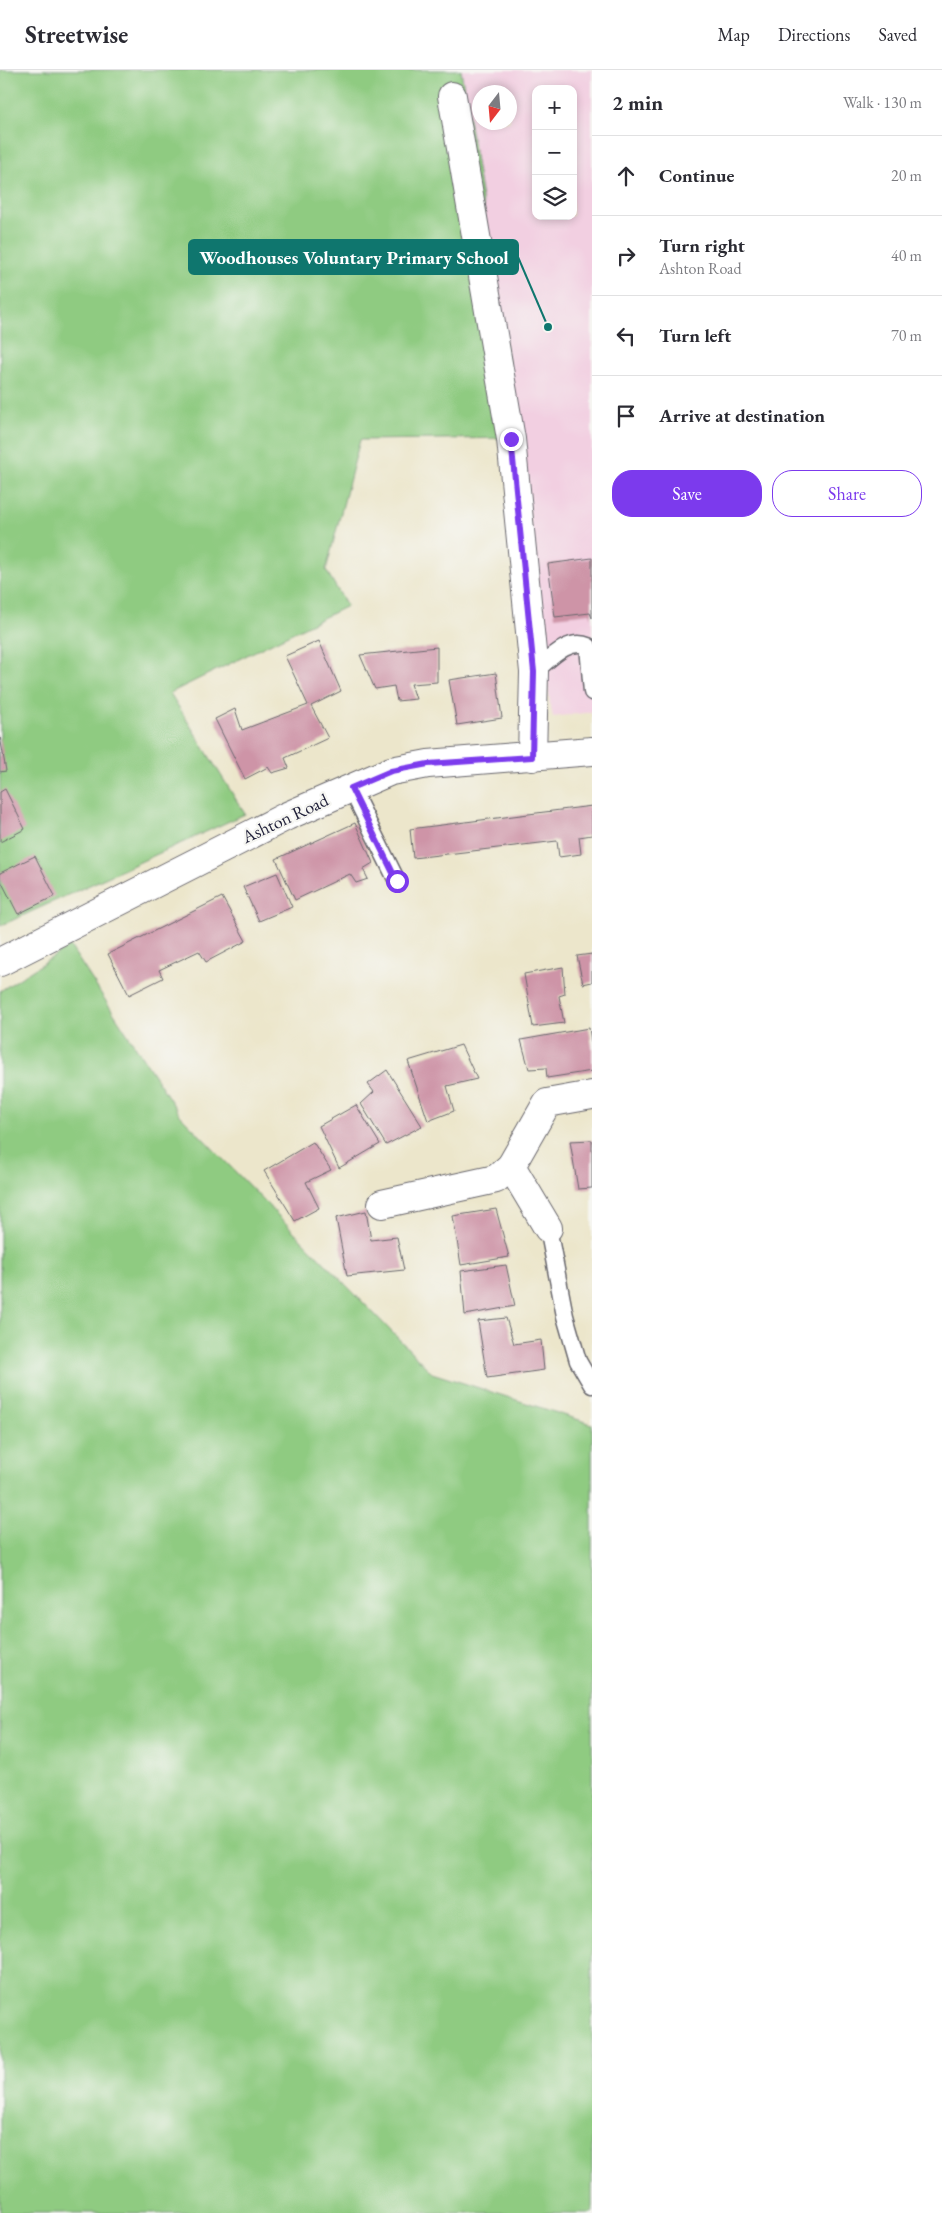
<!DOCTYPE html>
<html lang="en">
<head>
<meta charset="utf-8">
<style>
	body { margin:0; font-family:"EB Garamond",serif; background:#f2f2f3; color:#2b2b33 }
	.controls { position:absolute; right:15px; top:15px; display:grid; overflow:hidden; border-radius:10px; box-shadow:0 2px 8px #0003 }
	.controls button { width:45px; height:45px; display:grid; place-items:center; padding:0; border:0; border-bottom:1px solid #e1e1e2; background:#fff; color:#2b2b33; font:25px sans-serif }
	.compass { position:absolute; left:472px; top:15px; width:45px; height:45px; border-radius:50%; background:#fff; box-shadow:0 2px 8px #0003; rotate:196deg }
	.stop { position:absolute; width:15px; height:15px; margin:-11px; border:4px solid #7c3aed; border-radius:50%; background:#fff }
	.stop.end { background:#7c3aed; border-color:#fff; box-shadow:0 1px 5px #0008 }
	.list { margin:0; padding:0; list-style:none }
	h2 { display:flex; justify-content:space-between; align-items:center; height:65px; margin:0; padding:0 20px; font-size:21px }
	h2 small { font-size:16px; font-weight:400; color:#7c7c81 }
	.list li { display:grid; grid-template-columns:32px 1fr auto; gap:15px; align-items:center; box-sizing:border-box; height:80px; padding:0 20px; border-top:1px solid #e1e1e2 }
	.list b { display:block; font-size:19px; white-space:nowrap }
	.list p { margin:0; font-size:16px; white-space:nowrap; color:#7c7c81 }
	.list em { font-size:16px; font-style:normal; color:#7c7c81 }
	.actions { display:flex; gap:10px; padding:15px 20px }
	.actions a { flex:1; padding:11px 0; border:1px solid #7c3aed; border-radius:20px; text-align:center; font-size:18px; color:#7c3aed }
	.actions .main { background:#7c3aed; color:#fff }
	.icon { flex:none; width:28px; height:28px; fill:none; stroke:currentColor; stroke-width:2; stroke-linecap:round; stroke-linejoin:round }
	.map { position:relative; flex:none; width:592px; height:2143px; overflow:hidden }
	header { display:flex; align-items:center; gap:30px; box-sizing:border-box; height:70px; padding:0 25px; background:#fff; border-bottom:1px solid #e1e1e2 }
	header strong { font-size:24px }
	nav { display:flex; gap:28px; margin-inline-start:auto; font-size:18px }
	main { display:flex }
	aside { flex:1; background:#fff }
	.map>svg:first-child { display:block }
</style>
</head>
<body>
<header>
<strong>Streetwise</strong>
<nav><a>Map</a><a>Directions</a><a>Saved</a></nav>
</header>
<main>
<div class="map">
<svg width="592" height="2143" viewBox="0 0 592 2143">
	<rect width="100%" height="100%" fill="#f6f6f2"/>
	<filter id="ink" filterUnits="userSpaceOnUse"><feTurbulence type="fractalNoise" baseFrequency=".02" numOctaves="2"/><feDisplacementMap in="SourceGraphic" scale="10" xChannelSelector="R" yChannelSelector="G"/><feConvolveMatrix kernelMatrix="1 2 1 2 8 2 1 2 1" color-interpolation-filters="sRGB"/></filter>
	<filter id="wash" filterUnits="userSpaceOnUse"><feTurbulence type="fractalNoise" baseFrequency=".0096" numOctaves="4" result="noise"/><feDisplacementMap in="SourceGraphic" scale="20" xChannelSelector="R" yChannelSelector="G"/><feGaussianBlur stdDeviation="1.12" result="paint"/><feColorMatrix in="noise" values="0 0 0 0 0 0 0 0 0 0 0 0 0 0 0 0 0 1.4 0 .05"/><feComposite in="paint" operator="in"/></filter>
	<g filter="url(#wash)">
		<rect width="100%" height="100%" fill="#ece6cb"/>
		<!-- built -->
		<path fill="#f2cfe1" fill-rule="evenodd" d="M461,0H592V642L553,647L550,634L521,368ZM536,19H573V146H536ZM480,22H510V52H480Z"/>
		<!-- green -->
		<g fill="#8fcb81" stroke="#58765e">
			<polygon points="0,0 461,0 521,368 360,370 326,500 347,536 170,623 245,744 0,856"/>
			<polygon points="70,876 180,1045 432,1303 592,1354 592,2143 0,2143 0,921"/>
		</g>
		<g id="blocks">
			<!-- building -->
			<g fill="#ce94a7">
				<polygon points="592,488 592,548 590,543 555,547 548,494"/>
				<polygon points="319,571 341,621 311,636 328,668 285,688 289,698 272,703 268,697 245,709 215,649 235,639 242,660 308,635 285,586"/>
				<polygon points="437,577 437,612 411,614 416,629 397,631 394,616 375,619 360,585"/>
				<polygon points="496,603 502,648 457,655 449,610"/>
				<polygon points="0,666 6,701 0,702"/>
				<polygon points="5,719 25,759 0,772 0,722"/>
				<polygon points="592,736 592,765 579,767 581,784 559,787 557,771 413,788 410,759"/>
				<polygon points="355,753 373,793 363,799 368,809 356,813 350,804 295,830 276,789"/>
				<polygon points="35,786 55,826 18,844 0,809 0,803"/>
				<polygon points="277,803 292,837 259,851 243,817"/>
				<polygon points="222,827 246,871 206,892 199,881 159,900 163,908 129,925 108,884"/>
				<polygon points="592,884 592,912 583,914 577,886"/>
				<polygon points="563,897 565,924 559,926 564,953 533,957 524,904"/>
				<polygon points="589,958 592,977 592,1001 547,1008 546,998 529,999 521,970"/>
				<polygon points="461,975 477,1009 447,1016 454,1041 428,1051 408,991"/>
				<polygon points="387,1000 422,1056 386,1075 361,1034 374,1022 368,1014"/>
				<polygon points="356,1035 380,1074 339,1098 319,1056"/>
				<polygon points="592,1070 592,1118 578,1119 570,1071"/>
				<polygon points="313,1072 331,1100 306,1112 319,1138 295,1151 264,1101"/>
				<polygon points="496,1139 509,1187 461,1195 453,1146"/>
				<polygon points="366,1141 371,1170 397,1167 404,1200 347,1206 336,1148"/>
				<polygon points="506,1195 515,1236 465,1245 461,1201"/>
				<polygon points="506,1248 514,1274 541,1270 544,1300 487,1308 478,1251"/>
			</g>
		</g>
	</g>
	<g filter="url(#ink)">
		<use href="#blocks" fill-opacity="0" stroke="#69676d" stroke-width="1"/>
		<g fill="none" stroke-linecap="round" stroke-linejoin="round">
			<defs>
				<g id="service">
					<path d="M534,602C549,590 568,567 588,576L592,622"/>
					<polyline points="351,718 397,811"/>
					<polyline points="548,1158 565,1246 578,1291 592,1315"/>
				</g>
				<g id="minor">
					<polyline points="452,26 511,369 534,602 532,687"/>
					<polyline points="0,892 287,746 391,701 428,694 592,681"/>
					<polyline points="382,1134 496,1109 511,1096"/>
					<polyline points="548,1158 511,1096 547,1033 592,1025"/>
				</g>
			</defs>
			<!-- service casing -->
			<use href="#service" stroke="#69676d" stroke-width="19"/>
			<!-- minor casing -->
			<use href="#minor" stroke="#69676d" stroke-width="30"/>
			<!-- service -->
			<use href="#service" stroke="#fff" stroke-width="16"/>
			<!-- minor -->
			<use href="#minor" stroke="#fff" stroke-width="28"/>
		</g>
	</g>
	<g fill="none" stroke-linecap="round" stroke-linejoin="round" filter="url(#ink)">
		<!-- route -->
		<polyline stroke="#7c3aed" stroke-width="6" points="397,811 351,718 391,701 428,694 532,687 534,602 511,369"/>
	</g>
	<g text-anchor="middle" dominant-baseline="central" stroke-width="4.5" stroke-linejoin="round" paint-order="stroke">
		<!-- street labels -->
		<g font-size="18" fill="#22223b" stroke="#f6f6f2">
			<text transform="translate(285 748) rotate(-25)">Ashton Road</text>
		</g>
	</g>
	<!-- callouts -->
	<path fill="none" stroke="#0f766e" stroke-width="2" d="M548 257L518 187"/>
	<circle fill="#0f766e" stroke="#f6f6f2" stroke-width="2" cx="548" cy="257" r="5"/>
	<rect fill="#0f766e" stroke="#0f766e" stroke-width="2" x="189" y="170" width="329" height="34" rx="5"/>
	<g font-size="19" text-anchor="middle" font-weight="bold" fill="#fff">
		<text x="354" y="194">Woodhouses Voluntary Primary School</text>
	</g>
</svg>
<div class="controls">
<button>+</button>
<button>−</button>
<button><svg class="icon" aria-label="layers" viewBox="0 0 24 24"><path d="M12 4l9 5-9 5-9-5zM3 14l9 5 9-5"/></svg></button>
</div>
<svg class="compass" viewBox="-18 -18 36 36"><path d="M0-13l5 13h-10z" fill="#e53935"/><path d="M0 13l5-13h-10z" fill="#7c7c81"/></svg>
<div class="stop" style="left:397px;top:811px"></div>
<div class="stop end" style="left:511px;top:369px"></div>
</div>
<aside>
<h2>2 min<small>Walk · 130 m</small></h2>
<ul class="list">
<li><svg class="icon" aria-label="ahead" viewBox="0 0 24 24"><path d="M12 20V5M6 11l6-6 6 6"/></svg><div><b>Continue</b></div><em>20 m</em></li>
<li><svg class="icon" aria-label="right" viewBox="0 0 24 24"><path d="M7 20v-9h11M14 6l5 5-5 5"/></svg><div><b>Turn right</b><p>Ashton Road</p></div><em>40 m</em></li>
<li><svg class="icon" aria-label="left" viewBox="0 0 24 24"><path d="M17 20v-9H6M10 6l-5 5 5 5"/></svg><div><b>Turn left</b></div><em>70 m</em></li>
<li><svg class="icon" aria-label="arrive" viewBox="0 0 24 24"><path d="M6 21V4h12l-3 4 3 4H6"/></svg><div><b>Arrive at destination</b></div></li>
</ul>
<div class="actions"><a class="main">Save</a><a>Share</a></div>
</aside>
</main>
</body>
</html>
